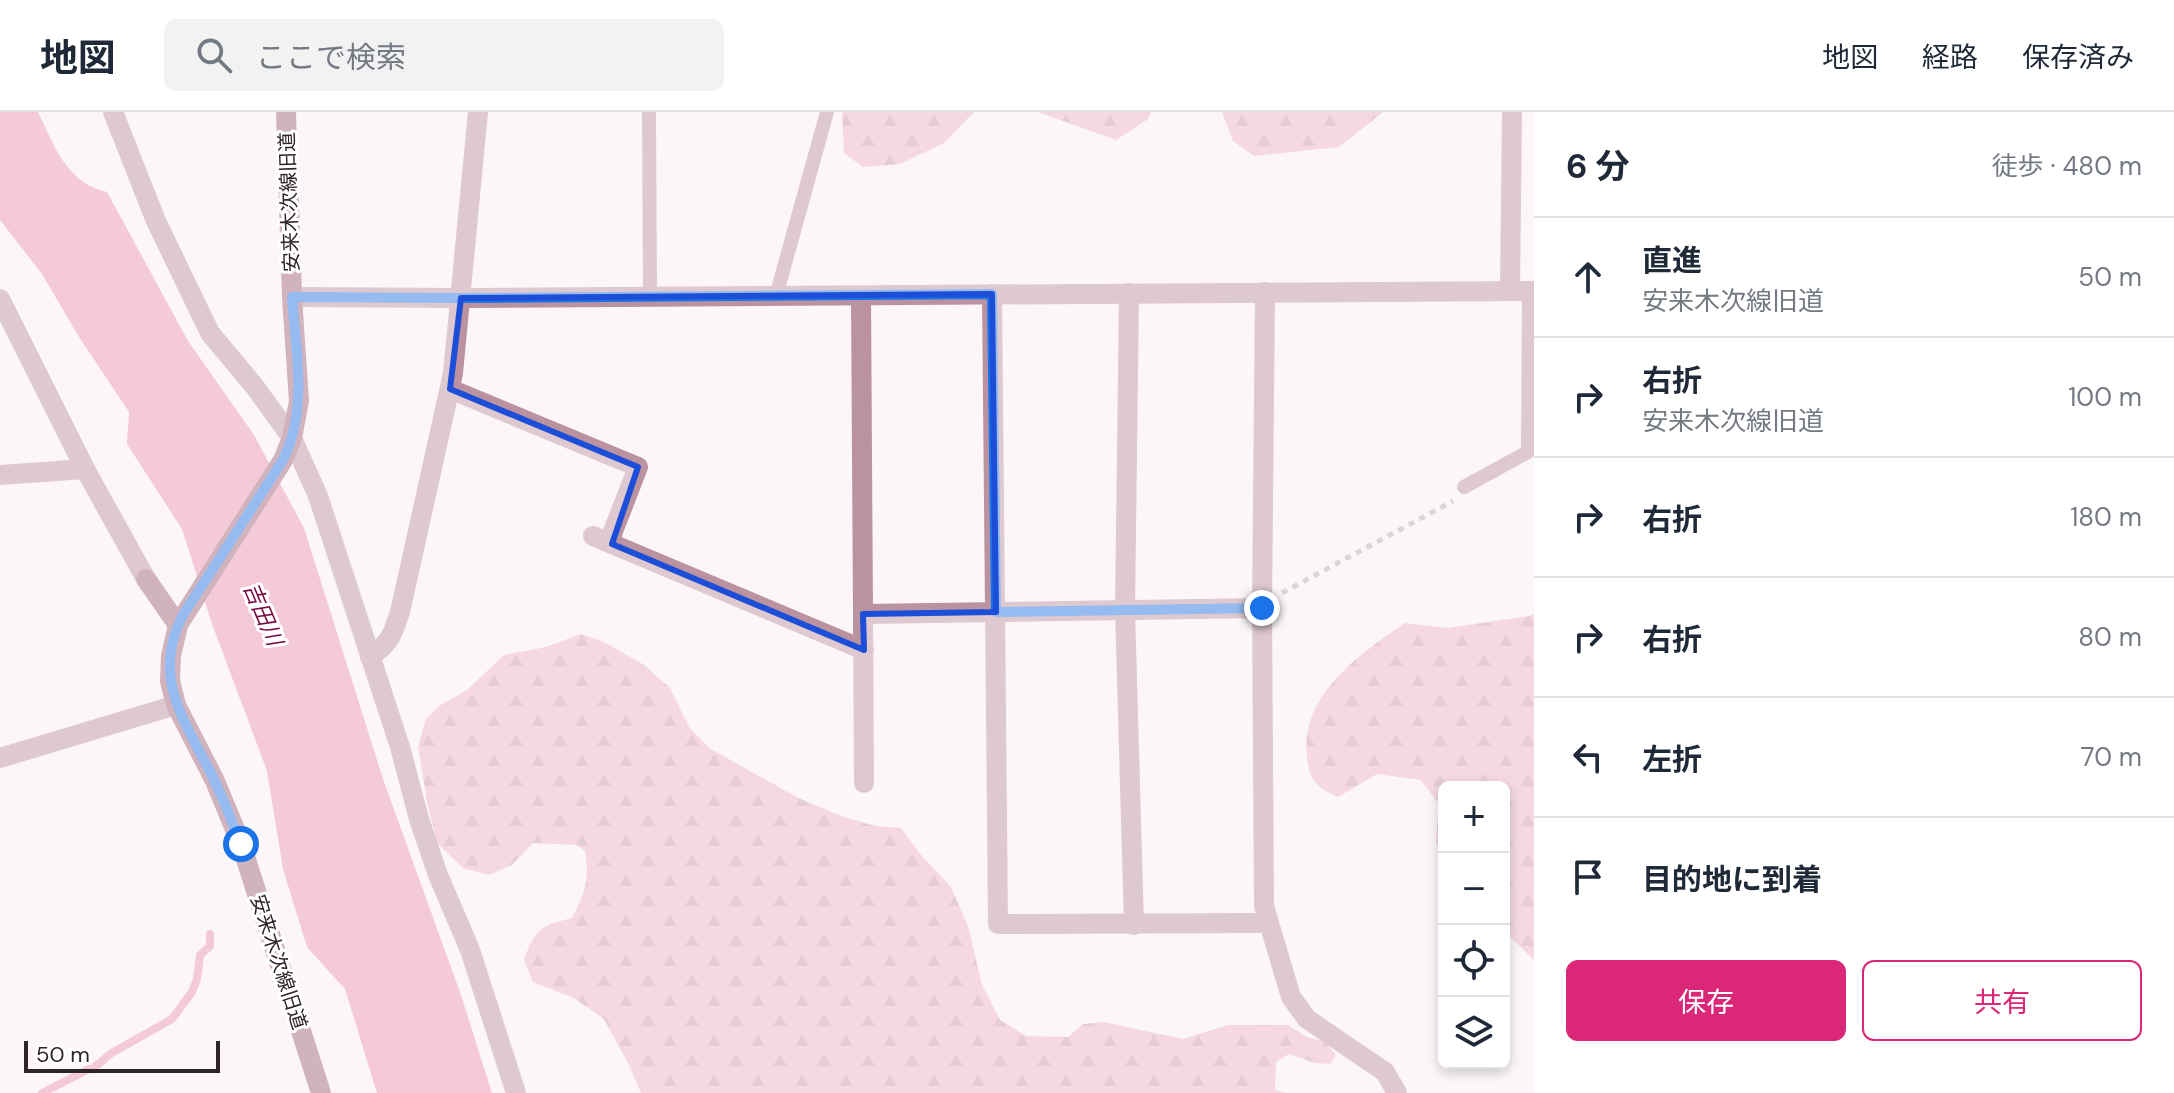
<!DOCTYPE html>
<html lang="ja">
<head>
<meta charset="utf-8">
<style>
	body { margin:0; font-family:"DM Sans","Noto Sans JP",sans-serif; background:#f2f2f3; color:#1f2937 }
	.controls { position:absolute; right:24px; bottom:24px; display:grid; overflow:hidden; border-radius:12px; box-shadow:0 4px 12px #0003 }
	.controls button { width:72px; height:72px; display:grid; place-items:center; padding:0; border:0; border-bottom:2px solid #e0e1e3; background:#fff; color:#1f2937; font:40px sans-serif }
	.scale { position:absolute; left:24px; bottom:20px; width:196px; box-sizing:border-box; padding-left:8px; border:4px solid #2f2428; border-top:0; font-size:22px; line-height:28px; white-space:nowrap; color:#2f2428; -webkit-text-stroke:6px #fff; paint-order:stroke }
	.stop { position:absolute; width:24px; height:24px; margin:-18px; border:6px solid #1a73e8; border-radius:50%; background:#fff }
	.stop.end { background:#1a73e8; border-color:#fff; box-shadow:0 2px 8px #0008 }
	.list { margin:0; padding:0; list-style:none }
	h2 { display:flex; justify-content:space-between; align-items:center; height:104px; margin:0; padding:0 32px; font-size:34px }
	h2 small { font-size:26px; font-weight:400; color:#747a83 }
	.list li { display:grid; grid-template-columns:52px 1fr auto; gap:24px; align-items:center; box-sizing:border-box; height:120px; padding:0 32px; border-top:2px solid #e0e1e3 }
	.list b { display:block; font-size:30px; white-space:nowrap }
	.list p { margin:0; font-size:26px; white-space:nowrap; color:#747a83 }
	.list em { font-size:26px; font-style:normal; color:#747a83 }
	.actions { display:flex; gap:16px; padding:24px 32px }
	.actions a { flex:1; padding:18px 0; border:2px solid #db2777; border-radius:12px; text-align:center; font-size:28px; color:#db2777 }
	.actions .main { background:#db2777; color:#fff }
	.icon { flex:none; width:44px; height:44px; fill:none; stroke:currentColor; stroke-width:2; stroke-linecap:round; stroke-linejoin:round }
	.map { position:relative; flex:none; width:1534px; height:981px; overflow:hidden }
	header { display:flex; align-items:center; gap:48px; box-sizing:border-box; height:112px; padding:0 40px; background:#fff; border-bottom:2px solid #e0e1e3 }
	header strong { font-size:38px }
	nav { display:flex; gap:44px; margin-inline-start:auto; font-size:28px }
	.search { width:560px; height:72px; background:#f2f2f3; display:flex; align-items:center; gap:20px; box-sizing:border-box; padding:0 28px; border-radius:12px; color:#747a83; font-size:30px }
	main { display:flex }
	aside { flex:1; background:#fff }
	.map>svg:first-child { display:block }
</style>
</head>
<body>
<header>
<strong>地図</strong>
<div class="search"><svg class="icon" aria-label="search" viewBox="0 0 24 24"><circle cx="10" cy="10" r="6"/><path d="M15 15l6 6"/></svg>ここで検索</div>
<nav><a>地図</a><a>経路</a><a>保存済み</a></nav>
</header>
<main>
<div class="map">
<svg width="1534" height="981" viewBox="0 0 1534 981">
	<defs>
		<pattern id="forest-firs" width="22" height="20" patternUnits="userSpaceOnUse" patternTransform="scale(2)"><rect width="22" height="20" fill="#edb4c6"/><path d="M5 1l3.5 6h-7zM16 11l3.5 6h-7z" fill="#cc9baa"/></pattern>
	</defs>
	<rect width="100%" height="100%" fill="#fcf6f8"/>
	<!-- forest -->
	<g fill="url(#forest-firs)">
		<polygon points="842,0 974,0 944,31 900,52 863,55 844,41"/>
		<polygon points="1038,0 1151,0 1148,7 1116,28"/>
		<polygon points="1222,0 1383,0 1339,35 1254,44 1233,29"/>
		<path d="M1534,502V848L1504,819V675H1444V754L1436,729L1439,692L1421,668L1377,662L1338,685C1316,675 1309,669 1307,644C1300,583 1361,541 1405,511L1447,516L1529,504Z"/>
		<path d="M581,522L604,530L644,553L670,576L689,615L709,636L798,686L844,705L875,714L901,716L921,743L951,775L968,814L982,873L1000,908L1026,924L1068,925L1083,912L1104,910L1183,927L1228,913H1288L1307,925L1325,930L1336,943L1330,952L1315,951L1289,942L1276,950L1275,978L1286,981H641L628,951L604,907L574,886L533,870L524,848C535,817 540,814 572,806C585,781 590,767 585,739L577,733L533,731L512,753L489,763L463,756L437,731L427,690L418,634L426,607L439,594L467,578L504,543L546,535Z"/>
	</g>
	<!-- water -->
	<path fill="#ec92b2" d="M0,0H38C54,33 67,72 107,80L188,229L254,323L304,416L383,667L461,883L492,981H377L345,877L307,835L283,757L267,659L212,512L182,417L127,332L129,300L79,225L42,162L0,108Z"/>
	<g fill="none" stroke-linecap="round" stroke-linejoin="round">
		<!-- stream -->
		<polyline stroke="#ec92b2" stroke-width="8" points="42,981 99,952 110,942 172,907 192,880 197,867 200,843 210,834 210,822"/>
		<!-- path -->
		<polyline stroke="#b5adb0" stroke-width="5" stroke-dasharray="6 6" stroke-linecap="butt" points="1282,481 1453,389"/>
		<!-- lane -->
		<g stroke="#bb93a0" stroke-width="14">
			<polyline points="649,0 650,185"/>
			<polyline points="776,184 827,0"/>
			<polyline points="1464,375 1528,340 1529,179"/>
		</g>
		<!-- street -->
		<g stroke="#bb93a0" stroke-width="20">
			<polyline points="113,0 156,109 210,221 255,275 292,326 318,384 400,635 419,707 438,763 470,838 516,981"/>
			<polyline points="1510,179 1512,0"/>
			<polyline points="1265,180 1262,496 1264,794 1291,885 1307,907 1385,960 1397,981"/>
			<polyline points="1129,181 1125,498 1134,813"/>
			<polyline points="992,182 998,812 1269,811"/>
			<polyline points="861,184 863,502 1262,496"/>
			<polyline points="292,185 461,186 1534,179"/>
			<polyline points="0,187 85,357 146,467"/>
			<polyline points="450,277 638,355 612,422 612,432"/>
			<polyline points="0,363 85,357"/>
			<polyline points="593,424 864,538"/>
			<polyline points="863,502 864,671"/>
			<path d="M370,545C390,531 393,522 400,500L453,261L478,0"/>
			<polyline points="0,646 176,593"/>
		</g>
		<!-- secondary -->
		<g stroke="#9b6276" stroke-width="20">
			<polyline points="286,0 292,185 299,289 292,326 283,348 178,513 171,544 170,569 176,593 215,669 241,732 321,981"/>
			<polyline points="146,467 178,513"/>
		</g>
	</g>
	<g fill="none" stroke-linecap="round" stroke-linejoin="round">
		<!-- route -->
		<path stroke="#1a73e8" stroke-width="10" d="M241,732C232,711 225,690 215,670C188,612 149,568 183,503L283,348C308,297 296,239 292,185L461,186L992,182L996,500L1262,496"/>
	</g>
	<!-- marked area -->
	<path d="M0 0H1534V981H0ZM992,182L996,500L863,502L864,538L612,432L638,355L450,277L461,186Z" fill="#fcf6f8" fill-opacity=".55" fill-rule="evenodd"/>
	<path fill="none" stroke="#1d4ed8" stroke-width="6" stroke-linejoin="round" d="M992,182L996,500L863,502L864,538L612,432L638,355L450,277L461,186Z"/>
	<g text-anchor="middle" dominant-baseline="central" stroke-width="6" stroke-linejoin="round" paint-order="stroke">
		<!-- street labels -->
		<g font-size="20" fill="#2f2428" stroke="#fff">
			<text transform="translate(289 90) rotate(-92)">安来木次線旧道</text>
			<text transform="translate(279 850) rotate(72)">安来木次線旧道</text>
		</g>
		<!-- water labels -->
		<g font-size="22" font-style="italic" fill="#780b42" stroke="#fff">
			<text transform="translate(263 502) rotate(67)">吉田川</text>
		</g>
	</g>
</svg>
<div class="controls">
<button>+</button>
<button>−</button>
<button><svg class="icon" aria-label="locate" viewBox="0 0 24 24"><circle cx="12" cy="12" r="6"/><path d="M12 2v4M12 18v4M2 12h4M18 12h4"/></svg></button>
<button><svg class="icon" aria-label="layers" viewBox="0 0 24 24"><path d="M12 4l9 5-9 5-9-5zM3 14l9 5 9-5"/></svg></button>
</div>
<div class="scale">50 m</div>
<div class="stop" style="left:241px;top:732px"></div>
<div class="stop end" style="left:1262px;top:496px"></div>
</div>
<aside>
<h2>6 分<small>徒歩 · 480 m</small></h2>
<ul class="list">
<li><svg class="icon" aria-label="ahead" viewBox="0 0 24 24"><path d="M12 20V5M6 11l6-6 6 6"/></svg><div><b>直進</b><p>安来木次線旧道</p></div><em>50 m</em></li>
<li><svg class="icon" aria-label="right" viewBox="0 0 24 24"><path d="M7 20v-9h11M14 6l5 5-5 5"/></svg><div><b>右折</b><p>安来木次線旧道</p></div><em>100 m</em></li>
<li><svg class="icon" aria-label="right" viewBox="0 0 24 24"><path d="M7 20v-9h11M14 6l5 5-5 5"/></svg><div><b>右折</b></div><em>180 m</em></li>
<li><svg class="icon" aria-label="right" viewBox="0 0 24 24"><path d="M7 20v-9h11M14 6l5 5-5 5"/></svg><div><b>右折</b></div><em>80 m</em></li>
<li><svg class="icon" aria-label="left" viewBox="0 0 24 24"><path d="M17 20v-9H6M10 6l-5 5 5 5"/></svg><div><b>左折</b></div><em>70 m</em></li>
<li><svg class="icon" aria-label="arrive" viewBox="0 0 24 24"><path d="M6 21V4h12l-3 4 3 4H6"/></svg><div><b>目的地に到着</b></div></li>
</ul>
<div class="actions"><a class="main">保存</a><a>共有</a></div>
</aside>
</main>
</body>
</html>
